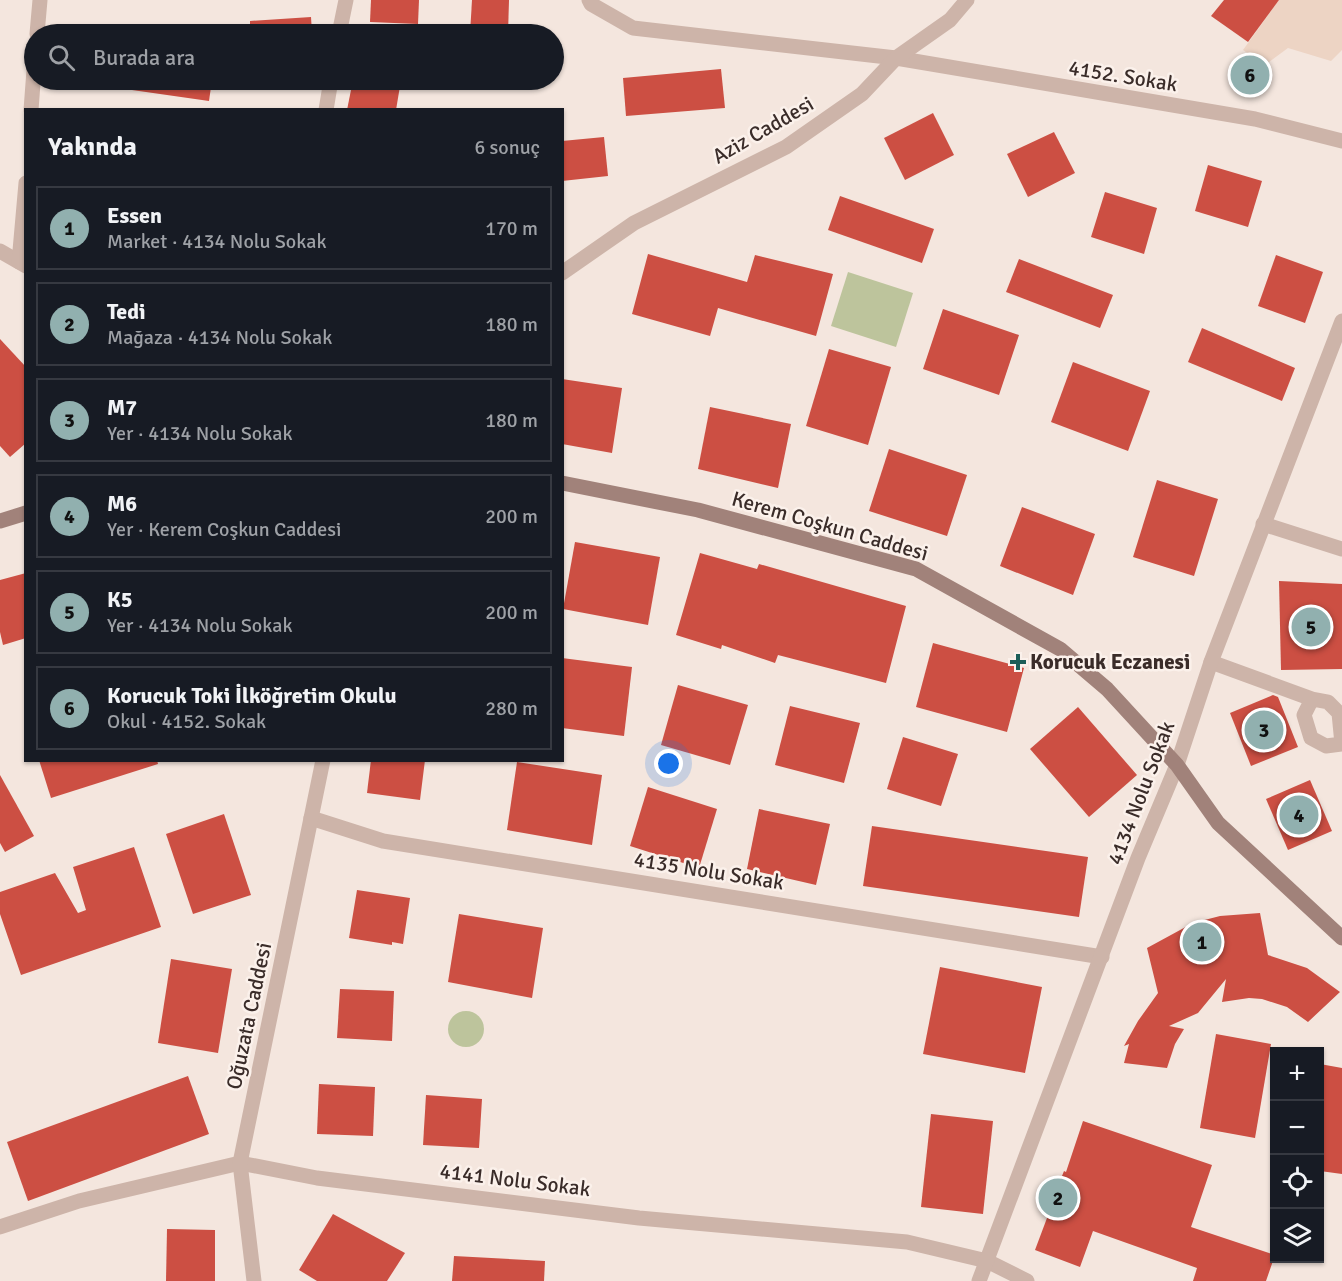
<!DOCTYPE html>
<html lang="tr">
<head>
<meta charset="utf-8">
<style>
	body { margin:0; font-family:Signika,sans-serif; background:#20242c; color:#f1f3f6 }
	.controls { position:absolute; right:18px; bottom:18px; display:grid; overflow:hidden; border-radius:0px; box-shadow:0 2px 4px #0004 }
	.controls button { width:54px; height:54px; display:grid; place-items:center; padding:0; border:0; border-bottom:2px solid #363941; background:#171b24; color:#f1f3f6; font:30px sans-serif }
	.you { position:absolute; left:669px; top:764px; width:21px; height:21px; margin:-15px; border:4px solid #fff; border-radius:50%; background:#1a73e8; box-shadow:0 0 0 9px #1a73e833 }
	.badge { display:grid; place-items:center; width:39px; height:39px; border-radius:50%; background:#91b0af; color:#111; font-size:20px; font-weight:700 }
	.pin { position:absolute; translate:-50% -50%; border:3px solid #fff; box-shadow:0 2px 6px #0006 }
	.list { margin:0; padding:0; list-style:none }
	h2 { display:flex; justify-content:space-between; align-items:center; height:78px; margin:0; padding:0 24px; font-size:26px }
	h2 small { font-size:20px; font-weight:400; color:#9ea1a6 }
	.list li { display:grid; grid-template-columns:39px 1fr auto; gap:18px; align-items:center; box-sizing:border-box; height:84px; margin:0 12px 12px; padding:0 12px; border:2px solid #363941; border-radius:0px }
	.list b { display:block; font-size:22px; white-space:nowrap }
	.list p { margin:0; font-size:20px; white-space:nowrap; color:#9ea1a6 }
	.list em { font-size:20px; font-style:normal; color:#9ea1a6 }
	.icon { flex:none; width:33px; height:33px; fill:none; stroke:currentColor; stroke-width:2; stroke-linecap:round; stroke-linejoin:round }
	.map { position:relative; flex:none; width:1342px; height:1281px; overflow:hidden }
	.search { position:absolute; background:#171b24; box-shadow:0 2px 4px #0004; left:24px; top:24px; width:540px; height:66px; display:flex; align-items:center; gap:15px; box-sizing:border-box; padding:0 21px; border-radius:33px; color:#9ea1a6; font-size:22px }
	.panel { position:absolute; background:#171b24; box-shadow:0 2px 4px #0004; left:24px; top:108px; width:540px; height:654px; border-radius:0px }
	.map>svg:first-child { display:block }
</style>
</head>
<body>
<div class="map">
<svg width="1342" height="1281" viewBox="0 0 1342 1281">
	<rect width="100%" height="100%" fill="#f4e6de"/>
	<!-- green -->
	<g fill="#bdc49c">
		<polygon points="848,272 913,293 896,347 831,326"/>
		<circle cx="466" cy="1029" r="18"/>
	</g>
	<!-- plaza -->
	<polygon fill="#edd4c4" points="1279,0 1342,0 1342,50 1331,61 1288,48 1265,65 1243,50"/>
	<!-- building -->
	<g fill="#cc4f43">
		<polygon points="371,0 419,0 418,24 370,22"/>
		<polygon points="472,0 509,0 508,34 470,34"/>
		<polygon points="1224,0 1279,0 1248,42 1211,16"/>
		<polygon points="311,17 312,34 250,34 250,21"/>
		<polygon points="721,69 725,108 626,116 623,78"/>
		<polygon points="133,80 212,80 209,101 132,90"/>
		<polygon points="353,80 401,80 396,110 347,110"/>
		<polygon points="933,113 954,155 905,180 884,138"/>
		<polygon points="1054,132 1075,173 1028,197 1007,154"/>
		<polygon points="604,137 608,176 562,181 562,141"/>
		<polygon points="1208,165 1262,181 1248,227 1195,211"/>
		<polygon points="1105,192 1157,208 1144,254 1091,237"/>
		<polygon points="840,196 934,229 922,263 828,230"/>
		<polygon points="648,254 747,282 755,255 833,274 816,336 718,308 710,336 632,314"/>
		<polygon points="1276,255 1323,272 1305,323 1258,306"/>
		<polygon points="1019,259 1113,295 1100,328 1006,292"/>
		<polygon points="943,309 1019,335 999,395 923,369"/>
		<polygon points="1202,328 1295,368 1282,401 1188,362"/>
		<polygon points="0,339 26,367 26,443 10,457 0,446"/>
		<polygon points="829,349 891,367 868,445 806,426"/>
		<polygon points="1073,362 1150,391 1128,451 1051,422"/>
		<polygon points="562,379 622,388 612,453 562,444"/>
		<polygon points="710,407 791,424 778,488 698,469"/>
		<polygon points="889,449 967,475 947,536 869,511"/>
		<polygon points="1157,480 1218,499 1194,576 1133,557"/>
		<polygon points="1022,507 1095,534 1073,595 1000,566"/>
		<polygon points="575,542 660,557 648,625 563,609"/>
		<polygon points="700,553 757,569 759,564 906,606 886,683 778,655 775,663 722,645 721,649 676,635"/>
		<polygon points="26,573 26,638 3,645 0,632 0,580"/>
		<polygon points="1279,581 1342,584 1342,669 1281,670"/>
		<polygon points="933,643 1024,668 1007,732 916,707"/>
		<polygon points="562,658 632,667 624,736 562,728"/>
		<polygon points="678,685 748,705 730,765 661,745"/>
		<polygon points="1273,695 1278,697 1298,747 1251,766 1230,713"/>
		<polygon points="790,706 860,723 844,783 775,765"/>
		<polygon points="1078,707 1137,775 1089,817 1030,749"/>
		<polygon points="903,737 958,754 941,806 887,789"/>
		<polygon points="39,760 157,760 158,764 51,798"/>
		<polygon points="371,760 425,760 420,800 367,793"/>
		<polygon points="517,762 602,775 592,845 507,830"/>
		<polygon points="0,775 34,836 5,852 0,843"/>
		<polygon points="1310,780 1332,831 1288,850 1266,799"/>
		<polygon points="648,787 717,809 699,868 630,846"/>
		<polygon points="759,809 830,824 816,885 747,869"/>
		<polygon points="224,814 251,895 193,914 166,834"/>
		<polygon points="872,826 1088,857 1079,917 863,886"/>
		<polygon points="134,847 161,927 21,975 0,914 0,892 55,873 78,913 86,910 73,867"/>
		<polygon points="357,890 410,898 403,944 392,942 392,945 349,938"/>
		<polygon points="1260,913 1268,955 1307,968 1340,992 1308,1022 1287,1007 1262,999 1249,998 1222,1002 1226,979 1198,1013 1169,1026 1184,1029 1175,1044 1167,1068 1124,1063 1129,1044 1124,1046 1138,1021 1158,993 1147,948 1193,923 1220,916"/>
		<polygon points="459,914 543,928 532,998 448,982"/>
		<polygon points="171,959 232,969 218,1053 158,1043"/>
		<polygon points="940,967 1042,987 1025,1073 923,1054"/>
		<polygon points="340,989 394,991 392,1041 337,1038"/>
		<polygon points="1216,1034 1271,1044 1255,1138 1200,1128"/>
		<polygon points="1320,1064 1342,1068 1342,1174 1320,1171"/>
		<polygon points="188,1076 209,1134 28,1201 7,1142"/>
		<polygon points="319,1084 375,1087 373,1136 317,1134"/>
		<polygon points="426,1095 482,1099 479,1148 423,1145"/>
		<polygon points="931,1114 993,1121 983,1214 921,1207"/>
		<polygon points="1083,1121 1212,1165 1191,1227 1275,1255 1266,1281 1193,1281 1197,1268 1093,1231 1080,1267 1035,1250 1050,1210 1044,1207 1051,1189 1056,1191 1064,1171 1066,1172"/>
		<polygon points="333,1214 405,1253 387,1281 317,1281 299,1270"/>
		<polygon points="167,1229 215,1230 215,1281 166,1281"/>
		<polygon points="454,1256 545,1261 544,1281 452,1281"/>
	</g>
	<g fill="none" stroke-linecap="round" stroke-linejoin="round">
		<!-- street -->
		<g stroke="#cdb4a9" stroke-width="15">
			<polyline points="589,0 591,4 633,28 896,58 1255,119 1342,141"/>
			<polyline points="37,34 40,0"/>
			<polyline points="339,34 346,0"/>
			<polyline points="31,110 34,70"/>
			<polyline points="326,110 331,80"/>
			<polyline points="0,251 26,266"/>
			<polyline points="19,262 26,183"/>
			<polyline points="562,273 634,223 786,147 862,94 896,58 950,20 967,0"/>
			<polyline points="1263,524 1342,549"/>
			<polyline points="1211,662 1312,699 1328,702 1339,713 1342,744 1326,746 1311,738 1304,715 1312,699"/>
			<polyline points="311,818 383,841 1102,957"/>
			<polyline points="0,1227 79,1201 240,1163 317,1178 639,1218 907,1242 987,1261 1027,1281"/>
			<polyline points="254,1281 240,1163 323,760"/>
			<polyline points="979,1281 1138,858 1177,765 1211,662 1342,321"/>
		</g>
		<!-- secondary -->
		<g stroke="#a1827a" stroke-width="15">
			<polyline points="562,483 698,510 916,569 1060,649 1107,689 1177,765 1218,823 1342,938"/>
			<polyline points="0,521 26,513"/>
		</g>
	</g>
	<!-- markers -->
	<path fill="#1c5e58" stroke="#fbf1eb" stroke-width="2" d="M1015 653h6v6h6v6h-6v6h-6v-6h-6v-6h6z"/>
	<g text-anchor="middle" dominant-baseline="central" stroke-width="5" stroke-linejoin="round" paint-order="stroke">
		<!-- street labels -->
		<g font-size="21" fill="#3a2c29" stroke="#fbf1eb">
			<text transform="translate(1123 76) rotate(9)">4152. Sokak</text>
			<text transform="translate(763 130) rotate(-30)">Aziz Caddesi</text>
			<text transform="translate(830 526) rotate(16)">Kerem Coşkun Caddesi</text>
			<text transform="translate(1141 793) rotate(-69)">4134 Nolu Sokak</text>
			<text transform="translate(709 871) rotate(9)">4135 Nolu Sokak</text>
			<text transform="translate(249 1016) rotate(-78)">Oğuzata Caddesi</text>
			<text transform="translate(515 1180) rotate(7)">4141 Nolu Sokak</text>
		</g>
		<!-- poi labels -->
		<g font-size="21" font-weight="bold" fill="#3a2c29" stroke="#fbf1eb" text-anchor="start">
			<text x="1030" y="662">Korucuk Eczanesi</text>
		</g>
	</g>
</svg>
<div class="controls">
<button>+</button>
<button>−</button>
<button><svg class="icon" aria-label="locate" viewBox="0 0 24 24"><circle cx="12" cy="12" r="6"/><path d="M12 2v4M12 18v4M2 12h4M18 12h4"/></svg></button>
<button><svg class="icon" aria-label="layers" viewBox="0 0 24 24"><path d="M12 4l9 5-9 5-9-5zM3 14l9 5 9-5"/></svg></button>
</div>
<div class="you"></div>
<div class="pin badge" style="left:1202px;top:942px">1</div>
<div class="pin badge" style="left:1058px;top:1198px">2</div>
<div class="pin badge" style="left:1264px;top:730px">3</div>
<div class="pin badge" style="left:1299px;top:815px">4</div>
<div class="pin badge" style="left:1311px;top:627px">5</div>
<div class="pin badge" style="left:1250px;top:75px">6</div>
<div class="search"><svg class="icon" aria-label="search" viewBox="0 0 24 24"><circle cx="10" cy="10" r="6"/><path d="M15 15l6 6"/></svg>Burada ara</div>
<section class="panel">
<h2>Yakında<small>6 sonuç</small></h2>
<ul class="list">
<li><span class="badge">1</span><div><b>Essen</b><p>Market · 4134 Nolu Sokak</p></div><em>170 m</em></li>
<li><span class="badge">2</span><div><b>Tedi</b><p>Mağaza · 4134 Nolu Sokak</p></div><em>180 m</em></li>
<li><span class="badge">3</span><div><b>M7</b><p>Yer · 4134 Nolu Sokak</p></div><em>180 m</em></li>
<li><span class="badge">4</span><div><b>M6</b><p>Yer · Kerem Coşkun Caddesi</p></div><em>200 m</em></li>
<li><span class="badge">5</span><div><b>K5</b><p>Yer · 4134 Nolu Sokak</p></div><em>200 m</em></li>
<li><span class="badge">6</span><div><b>Korucuk Toki İlköğretim Okulu</b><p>Okul · 4152. Sokak</p></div><em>280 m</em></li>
</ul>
</section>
</div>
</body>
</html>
